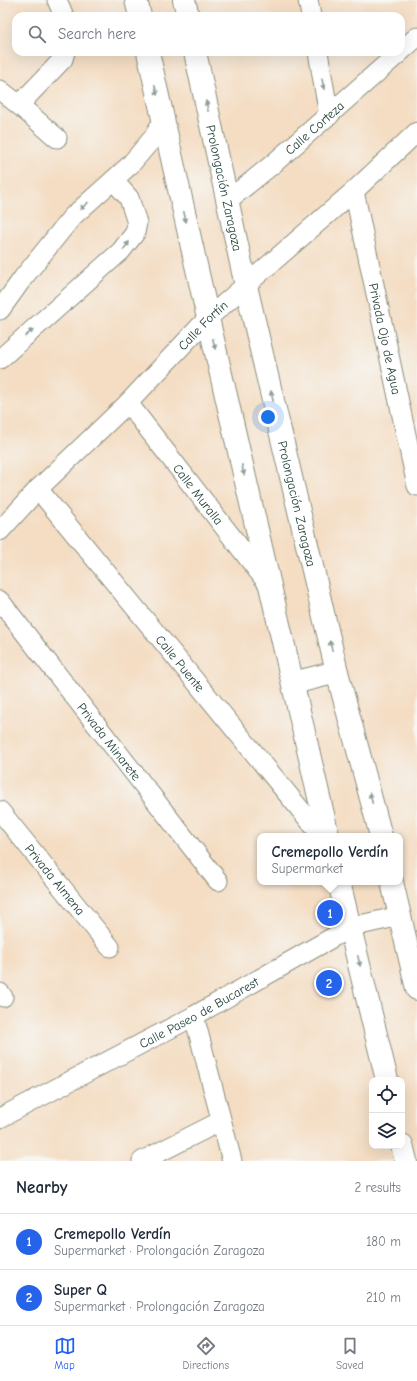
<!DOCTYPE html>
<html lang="en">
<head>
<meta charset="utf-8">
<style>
	body { margin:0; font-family:"Comic Neue",sans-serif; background:#f6f6f7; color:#1f2937 }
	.controls { position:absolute; right:12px; bottom:12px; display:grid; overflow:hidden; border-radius:8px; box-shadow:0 4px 16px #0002 }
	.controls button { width:36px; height:36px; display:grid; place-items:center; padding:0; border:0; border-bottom:1px solid #e0e1e3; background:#fff; color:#1f2937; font:20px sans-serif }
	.you { position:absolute; left:268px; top:417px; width:14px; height:14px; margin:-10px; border:3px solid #fff; border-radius:50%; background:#1a73e8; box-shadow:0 0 0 6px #1a73e833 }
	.badge { display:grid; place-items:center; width:26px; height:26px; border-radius:50%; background:#2563eb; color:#fff; font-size:13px; font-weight:700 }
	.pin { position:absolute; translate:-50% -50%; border:2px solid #fff; box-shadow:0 1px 4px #0006 }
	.popup { position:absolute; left:257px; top:833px; width:146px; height:52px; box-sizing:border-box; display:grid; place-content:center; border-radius:8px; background:#fff; filter:drop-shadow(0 1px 3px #0005); font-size:13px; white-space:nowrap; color:#747a83 }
	.popup b { font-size:15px; color:#1f2937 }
	.popup::after { content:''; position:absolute; left:50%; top:100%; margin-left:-8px; border:8px solid transparent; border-top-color:#fff }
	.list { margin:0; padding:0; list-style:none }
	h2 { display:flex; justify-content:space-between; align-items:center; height:52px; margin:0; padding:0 16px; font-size:17px }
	h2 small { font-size:13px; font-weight:400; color:#747a83 }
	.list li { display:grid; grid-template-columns:26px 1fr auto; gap:12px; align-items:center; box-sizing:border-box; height:56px; padding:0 16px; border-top:1px solid #e0e1e3 }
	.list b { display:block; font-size:15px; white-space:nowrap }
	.list p { margin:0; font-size:13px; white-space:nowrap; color:#747a83 }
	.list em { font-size:13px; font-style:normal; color:#747a83 }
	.icon { flex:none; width:22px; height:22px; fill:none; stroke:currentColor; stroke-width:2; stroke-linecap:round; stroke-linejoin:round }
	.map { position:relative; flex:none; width:417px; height:1161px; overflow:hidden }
	.search { position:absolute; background:#fff; box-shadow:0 4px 16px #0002; left:12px; right:12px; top:12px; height:44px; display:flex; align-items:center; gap:10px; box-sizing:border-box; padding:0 14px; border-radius:12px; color:#747a83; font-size:15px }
	.sheet { height:164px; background:#fff }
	nav { display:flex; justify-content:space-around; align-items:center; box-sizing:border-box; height:56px; border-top:1px solid #e0e1e3; background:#fff; font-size:11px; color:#747a83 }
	nav a { display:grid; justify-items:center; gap:2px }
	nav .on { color:#2563eb }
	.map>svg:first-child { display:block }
</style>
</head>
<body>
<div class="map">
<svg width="417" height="1161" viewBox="0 0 417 1161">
	<rect width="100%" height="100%" fill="#f6f6f2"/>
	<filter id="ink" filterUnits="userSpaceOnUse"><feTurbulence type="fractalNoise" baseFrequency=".025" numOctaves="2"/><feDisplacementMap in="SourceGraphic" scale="8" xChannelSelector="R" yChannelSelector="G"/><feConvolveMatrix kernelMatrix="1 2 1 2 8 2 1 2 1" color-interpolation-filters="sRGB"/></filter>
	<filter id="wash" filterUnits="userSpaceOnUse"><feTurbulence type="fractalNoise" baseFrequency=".012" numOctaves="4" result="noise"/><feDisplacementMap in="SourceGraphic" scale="16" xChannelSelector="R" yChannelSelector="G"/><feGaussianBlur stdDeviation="0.9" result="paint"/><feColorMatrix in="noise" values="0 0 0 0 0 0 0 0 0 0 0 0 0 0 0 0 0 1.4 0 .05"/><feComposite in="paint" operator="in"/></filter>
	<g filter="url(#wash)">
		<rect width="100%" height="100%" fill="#f4ddc3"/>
	</g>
	<g filter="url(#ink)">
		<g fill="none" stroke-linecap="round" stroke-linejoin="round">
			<defs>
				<g id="minor">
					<polyline points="57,0 64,16"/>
					<polyline points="308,0 311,16"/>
					<polyline points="401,51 417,37"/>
					<polyline points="318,52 329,116"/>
					<polyline points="0,90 19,105 57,138"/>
					<polyline points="19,105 63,59 65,52"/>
					<path id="s1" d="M354,191L417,486"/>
					<path id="s2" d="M227,201L273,164L400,52"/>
					<polyline points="0,310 23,278 72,217 130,165 153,138 163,120"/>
					<polyline points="0,359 121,251 135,233 137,223 129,198 114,181"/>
					<path id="s3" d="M128,403L269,585"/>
					<path id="s4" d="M38,489L322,836"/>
					<path id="s5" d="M0,531L38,489L128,403L208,318L354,191L417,132"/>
					<path id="s6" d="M0,601L218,881"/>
					<path id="s7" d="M0,811L110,947"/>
					<polyline points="0,993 3,997"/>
					<polyline points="194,1016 232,1161"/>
					<path id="s8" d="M0,1118L194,1016L351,927L400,916"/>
					<polyline points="142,1161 221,1121"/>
				</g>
				<g id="tertiary">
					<polyline points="136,0 140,16"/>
					<polyline points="184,0 188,16"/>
					<polyline points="148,52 208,318 328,836"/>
					<path id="s9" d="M195,52L246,286L337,672L381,836"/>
					<polyline points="293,683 337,672"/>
					<polyline points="339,882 387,1080"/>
					<polyline points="392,882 417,989"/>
					<polyline points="402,1145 406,1161"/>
				</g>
			</defs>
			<!-- minor casing -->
			<use href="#minor" stroke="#8a8d7c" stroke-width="21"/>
			<!-- tertiary casing -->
			<use href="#tertiary" stroke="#8a8d7c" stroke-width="24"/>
			<!-- minor -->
			<use href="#minor" stroke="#fff" stroke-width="19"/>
			<!-- tertiary -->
			<use href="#tertiary" stroke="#fff" stroke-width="22"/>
		</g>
		<!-- one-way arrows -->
		<defs><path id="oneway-solid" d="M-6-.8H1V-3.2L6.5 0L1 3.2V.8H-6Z"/></defs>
		<g fill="#8f9e9a">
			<use href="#oneway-solid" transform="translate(323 84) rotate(79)"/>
			<use href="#oneway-solid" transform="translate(156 90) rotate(77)"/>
			<use href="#oneway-solid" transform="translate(207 106) rotate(-102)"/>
			<use href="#oneway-solid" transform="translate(84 206) rotate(140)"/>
			<use href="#oneway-solid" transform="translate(185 217) rotate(77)"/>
			<use href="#oneway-solid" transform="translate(126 246) rotate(-54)"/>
			<use href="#oneway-solid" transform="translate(29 333) rotate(-41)"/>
			<use href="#oneway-solid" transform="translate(214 344) rotate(77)"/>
			<use href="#oneway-solid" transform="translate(272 396) rotate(-103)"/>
			<use href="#oneway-solid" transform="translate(243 470) rotate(77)"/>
			<use href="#oneway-solid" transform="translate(331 646) rotate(-103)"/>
			<use href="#oneway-solid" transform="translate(371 798) rotate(-105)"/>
			<use href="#oneway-solid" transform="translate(359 961) rotate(77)"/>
		</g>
	</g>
	<g text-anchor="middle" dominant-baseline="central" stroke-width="3" stroke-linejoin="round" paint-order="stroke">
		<!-- street labels -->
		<g font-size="13" fill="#1f3d34" stroke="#f6f6f2">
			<text stroke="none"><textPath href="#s2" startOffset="114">Calle Corteza</textPath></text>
			<text stroke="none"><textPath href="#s9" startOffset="139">Prolongación Zaragoza</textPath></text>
			<text stroke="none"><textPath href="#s5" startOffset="289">Calle Fortín</textPath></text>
			<text stroke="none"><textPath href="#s1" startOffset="151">Privada Ojo de Agua</textPath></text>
			<text stroke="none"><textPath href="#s3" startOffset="115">Calle Muralla</textPath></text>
			<text stroke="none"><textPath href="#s9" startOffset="463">Prolongación Zaragoza</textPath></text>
			<text stroke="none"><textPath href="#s4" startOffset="225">Calle Puente</textPath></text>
			<text stroke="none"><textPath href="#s6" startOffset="178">Privada Minarete</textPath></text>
			<text stroke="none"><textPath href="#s7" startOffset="88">Privada Almena</textPath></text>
			<text stroke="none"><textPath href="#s8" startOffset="225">Calle Paseo de Bucarest</textPath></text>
		</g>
	</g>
</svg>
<div class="controls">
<button><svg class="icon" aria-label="locate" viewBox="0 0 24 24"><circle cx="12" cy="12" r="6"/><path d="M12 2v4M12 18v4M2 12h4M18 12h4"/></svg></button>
<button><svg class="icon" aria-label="layers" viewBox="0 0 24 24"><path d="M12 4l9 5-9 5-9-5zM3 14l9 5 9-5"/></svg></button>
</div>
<div class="you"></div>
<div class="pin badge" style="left:330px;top:913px">1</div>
<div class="popup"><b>Cremepollo Verdín</b>Supermarket</div>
<div class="pin badge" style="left:329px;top:983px">2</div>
<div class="search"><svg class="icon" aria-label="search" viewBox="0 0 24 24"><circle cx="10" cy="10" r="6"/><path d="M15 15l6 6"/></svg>Search here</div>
</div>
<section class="sheet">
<h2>Nearby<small>2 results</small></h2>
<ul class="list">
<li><span class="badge">1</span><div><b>Cremepollo Verdín</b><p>Supermarket · Prolongación Zaragoza</p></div><em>180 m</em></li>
<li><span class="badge">2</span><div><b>Super Q</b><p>Supermarket · Prolongación Zaragoza</p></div><em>210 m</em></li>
</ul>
</section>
<nav>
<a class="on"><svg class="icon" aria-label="map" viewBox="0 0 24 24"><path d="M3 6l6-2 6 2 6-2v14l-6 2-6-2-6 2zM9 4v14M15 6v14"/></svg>Map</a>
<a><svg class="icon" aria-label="directions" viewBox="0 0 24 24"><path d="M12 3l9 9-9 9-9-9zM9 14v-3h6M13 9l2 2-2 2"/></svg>Directions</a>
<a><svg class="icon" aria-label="saved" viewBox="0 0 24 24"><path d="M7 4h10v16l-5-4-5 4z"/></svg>Saved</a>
</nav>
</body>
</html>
